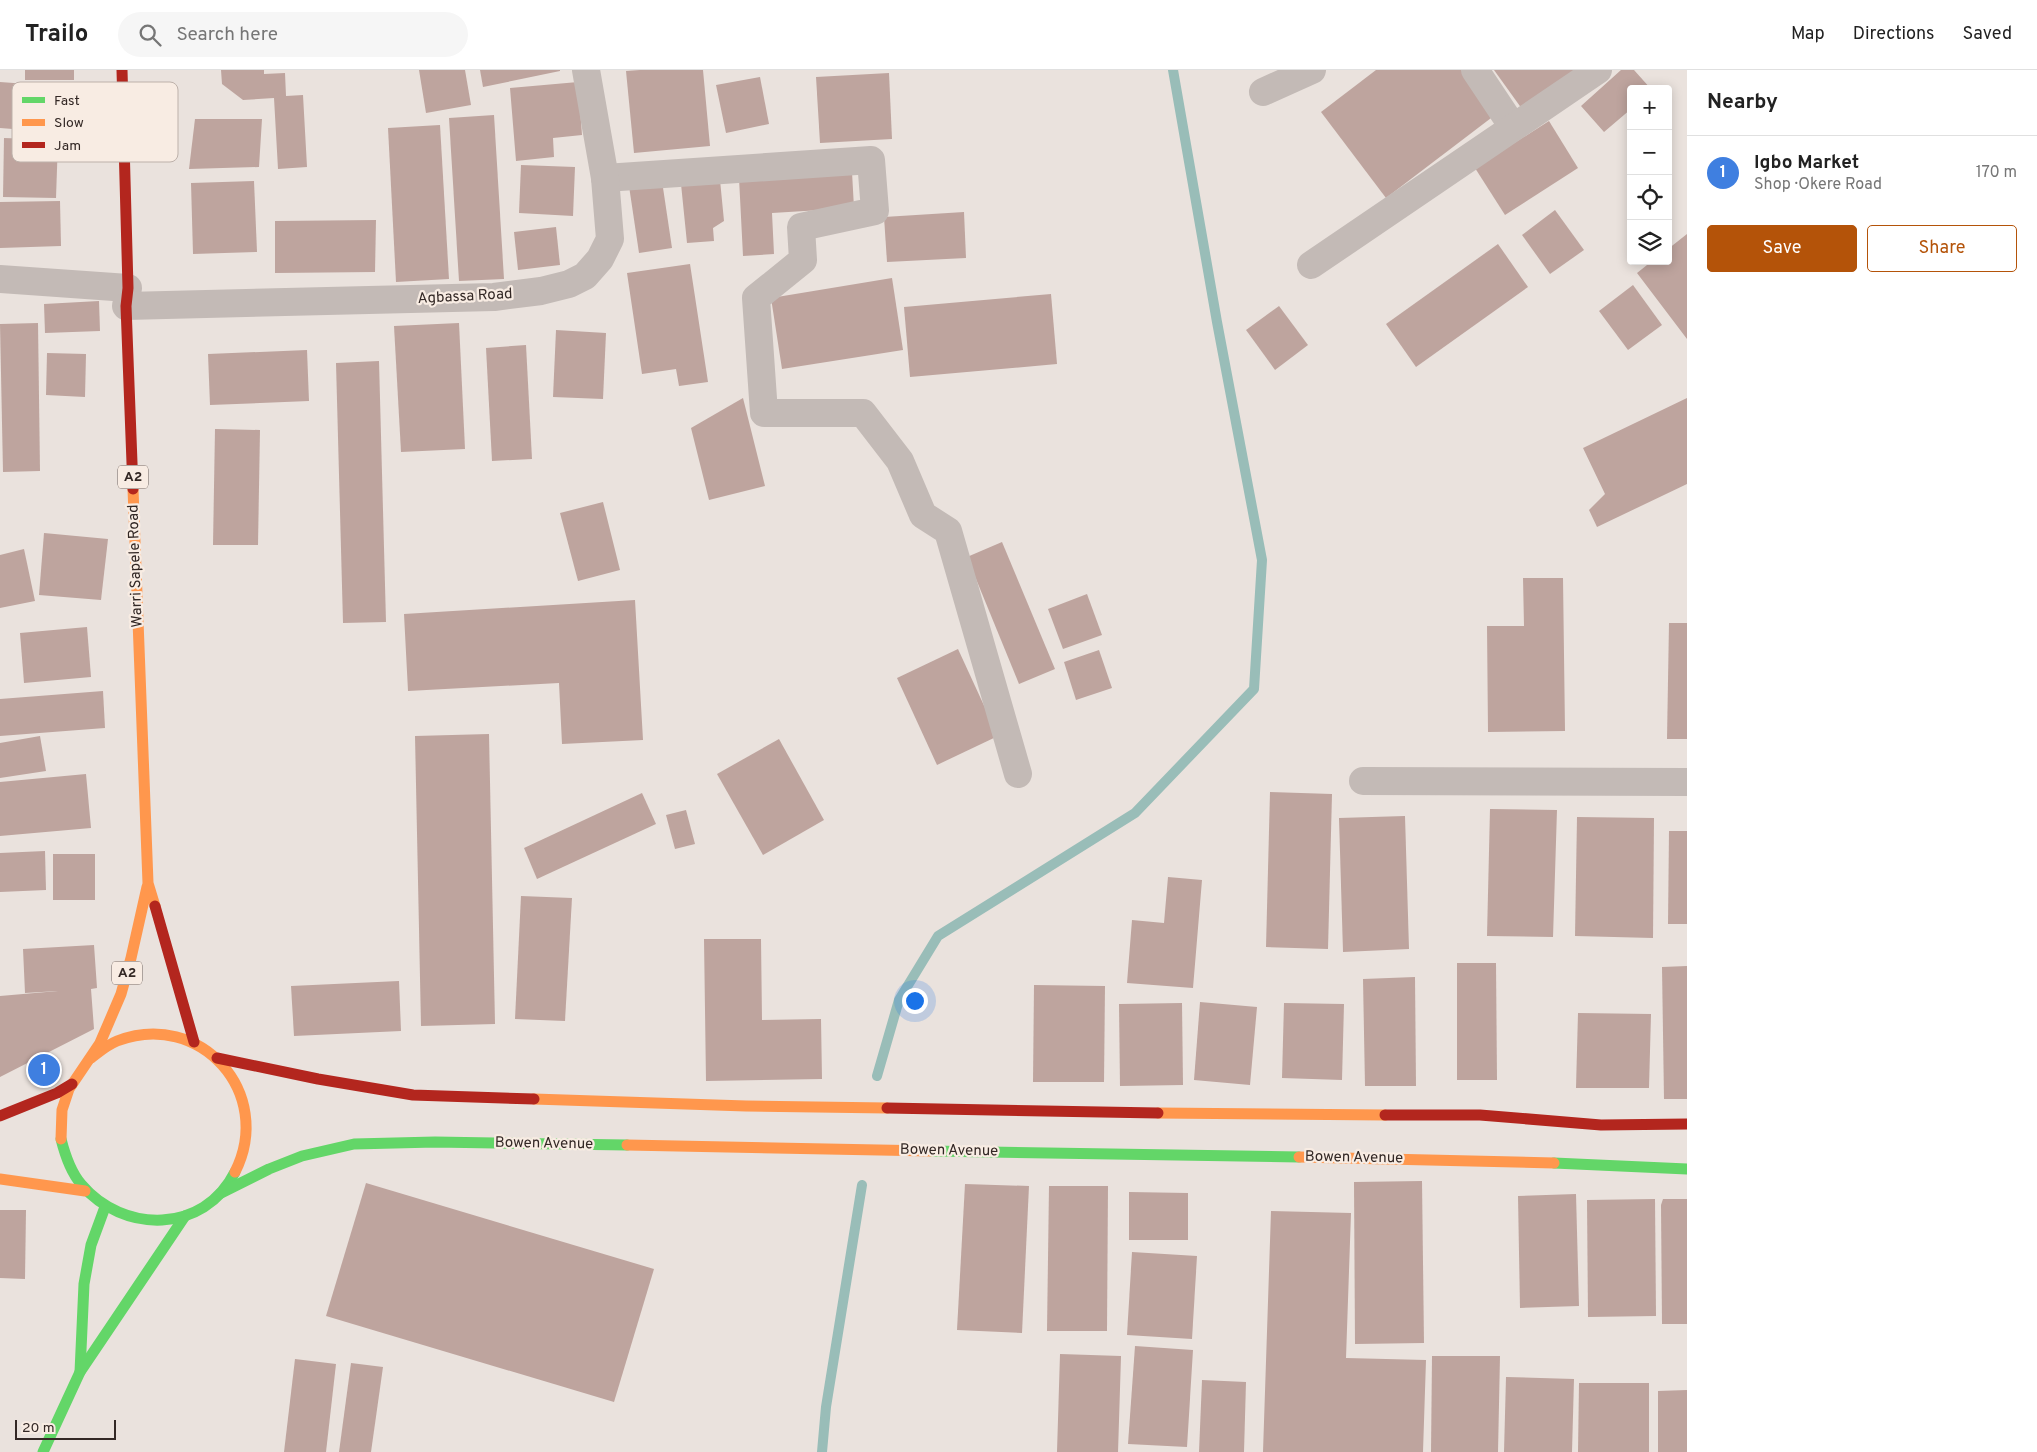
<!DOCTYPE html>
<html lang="en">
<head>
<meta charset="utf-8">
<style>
	body { margin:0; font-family:Overpass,sans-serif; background:#f6f6f6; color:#222 }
	.controls { position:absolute; right:15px; top:15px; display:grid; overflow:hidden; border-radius:5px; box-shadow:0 2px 12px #0003 }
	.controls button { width:45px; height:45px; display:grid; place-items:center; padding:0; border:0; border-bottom:1px solid #e0e0e0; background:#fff; color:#222; font:25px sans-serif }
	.scale { position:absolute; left:15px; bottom:12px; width:101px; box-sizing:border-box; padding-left:5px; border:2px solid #332825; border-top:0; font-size:14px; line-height:18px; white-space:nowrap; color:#332825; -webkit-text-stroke:4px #f8ece3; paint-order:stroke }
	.you { position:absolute; left:914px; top:930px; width:18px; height:18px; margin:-12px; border:4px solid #fff; border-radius:50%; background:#1a73e8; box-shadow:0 0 0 8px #1a73e833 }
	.badge { display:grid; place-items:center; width:32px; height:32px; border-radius:50%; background:#b45309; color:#fff; font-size:16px; font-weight:700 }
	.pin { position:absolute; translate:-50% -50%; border:2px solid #fff; box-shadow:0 1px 5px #0006 }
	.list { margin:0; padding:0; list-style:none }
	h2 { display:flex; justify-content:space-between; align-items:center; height:65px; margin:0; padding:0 20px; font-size:21px }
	h2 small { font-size:16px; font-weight:400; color:#767676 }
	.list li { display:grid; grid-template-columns:32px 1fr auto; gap:15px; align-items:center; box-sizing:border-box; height:75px; padding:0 20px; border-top:1px solid #e0e0e0 }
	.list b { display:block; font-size:19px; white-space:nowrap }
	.list p { margin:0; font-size:16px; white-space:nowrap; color:#767676 }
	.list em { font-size:16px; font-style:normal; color:#767676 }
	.actions { display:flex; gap:10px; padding:15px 20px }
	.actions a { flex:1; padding:11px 0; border:1px solid #b45309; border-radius:5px; text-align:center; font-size:18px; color:#b45309 }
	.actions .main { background:#b45309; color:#fff }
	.icon { flex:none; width:28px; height:28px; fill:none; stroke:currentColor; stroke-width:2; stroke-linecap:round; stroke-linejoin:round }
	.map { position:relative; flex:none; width:1687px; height:1382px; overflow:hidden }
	header { display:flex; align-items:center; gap:30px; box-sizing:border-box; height:70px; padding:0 25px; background:#fff; border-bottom:1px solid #e0e0e0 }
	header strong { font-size:24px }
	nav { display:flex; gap:28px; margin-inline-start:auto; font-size:18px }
	.search { width:350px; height:45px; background:#f6f6f6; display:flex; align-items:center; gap:12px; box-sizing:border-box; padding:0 18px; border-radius:28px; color:#767676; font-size:19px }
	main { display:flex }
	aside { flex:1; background:#fff }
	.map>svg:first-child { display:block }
</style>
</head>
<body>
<header>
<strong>Trailo</strong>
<div class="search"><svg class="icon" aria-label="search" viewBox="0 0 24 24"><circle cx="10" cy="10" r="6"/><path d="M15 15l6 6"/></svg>Search here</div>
<nav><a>Map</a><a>Directions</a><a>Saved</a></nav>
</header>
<main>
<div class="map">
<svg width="1687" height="1382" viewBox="0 0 1687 1382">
	<rect width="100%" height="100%" fill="#eae2dd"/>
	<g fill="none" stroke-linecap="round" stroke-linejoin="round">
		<!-- stream -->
		<g stroke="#99bdb8" stroke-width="10">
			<polyline points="877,1006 899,930 938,866 1135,743 1254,619 1262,490 1217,252 1173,0"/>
			<polyline points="822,1382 826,1337 862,1115"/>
		</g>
	</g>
	<!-- building -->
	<g fill="#bea49e">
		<rect x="25" y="0" width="49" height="10"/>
		<polygon points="221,0 264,0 264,4 285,3 286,26 303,25 307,97 278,99 274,28 243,30 222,14"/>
		<polygon points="419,0 465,0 471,35 426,43"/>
		<polygon points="480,0 560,0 560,1 483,17"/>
		<polygon points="640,0 703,0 710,76 634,83 626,1"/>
		<polygon points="1376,0 1461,0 1495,45 1386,128 1321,42"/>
		<polygon points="1494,0 1576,0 1522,39"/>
		<polygon points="1621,0 1634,0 1651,19 1631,19 1631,39 1604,62 1581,36"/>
		<polygon points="889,3 892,69 820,73 816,7"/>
		<polygon points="760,7 769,54 726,63 716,15"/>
		<polygon points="0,12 68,17 64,63 0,58"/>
		<polygon points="578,12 582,65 553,68 554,87 516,91 510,18"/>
		<polygon points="494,45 504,209 459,211 449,48"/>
		<polygon points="195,49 262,49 259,97 189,99"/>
		<polygon points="1549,51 1578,98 1505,145 1475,98"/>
		<polygon points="440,55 449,209 396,212 388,58"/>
		<polygon points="4,68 58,70 56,128 3,127"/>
		<polygon points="521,95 575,97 573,146 519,143"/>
		<polygon points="852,102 854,138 772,143 774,184 743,186 739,108"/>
		<polygon points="720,110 724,151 713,158 714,171 687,173 681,114"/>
		<polygon points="254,111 257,182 193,184 191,113"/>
		<polygon points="662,111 672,178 639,183 629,116"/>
		<polygon points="60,131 61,176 0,178 0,132"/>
		<polygon points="1555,140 1584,180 1550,204 1522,165"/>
		<polygon points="964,142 966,188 887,192 884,147"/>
		<polygon points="376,150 375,202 275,203 275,151"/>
		<polygon points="556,157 560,195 518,200 514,162"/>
		<polygon points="1687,164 1687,269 1637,203 1652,191 1668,191 1668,179"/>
		<polygon points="1498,174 1528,217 1416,297 1386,254"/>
		<polygon points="690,194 708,312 679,316 676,299 642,304 627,203"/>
		<polygon points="892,208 903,280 782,299 771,228"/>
		<polygon points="1633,215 1662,255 1628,280 1599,241"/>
		<polygon points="1051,224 1057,294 910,307 904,237"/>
		<polygon points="99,231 100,261 45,263 44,234"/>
		<polygon points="1279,236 1308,275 1275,300 1246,260"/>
		<polygon points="38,253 40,401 3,402 0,254"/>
		<polygon points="459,253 465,379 401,382 394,256"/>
		<polygon points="556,260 606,263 603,329 553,327"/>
		<polygon points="526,275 532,389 492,391 486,278"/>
		<polygon points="307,280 309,331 210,335 208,284"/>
		<polygon points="47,283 86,284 85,327 46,325"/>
		<polygon points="379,291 386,552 343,553 336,293"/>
		<polygon points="743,328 765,416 709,430 691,358"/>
		<polygon points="1687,328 1687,414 1597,457 1589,440 1605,424 1583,378"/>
		<polygon points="215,359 260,360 258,475 213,475"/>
		<polygon points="603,432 620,500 578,511 560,443"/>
		<polygon points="44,463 108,469 101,530 39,525"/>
		<polygon points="1002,472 1055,599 1019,614 967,487"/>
		<polygon points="24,479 35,531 0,538 0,485"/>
		<polygon points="1523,508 1563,508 1565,661 1488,662 1487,556 1524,556"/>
		<polygon points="1087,524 1102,565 1063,579 1048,539"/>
		<polygon points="635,530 643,670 562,674 559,613 408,621 404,544"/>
		<polygon points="1669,553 1687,553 1687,669 1667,669"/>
		<polygon points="87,557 91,607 24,613 20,563"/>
		<polygon points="958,579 998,666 937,695 897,608"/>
		<polygon points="1099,580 1112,618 1076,630 1064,592"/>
		<polygon points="103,621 105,658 0,666 0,629"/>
		<polygon points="489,664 495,954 421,956 415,666"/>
		<polygon points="40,666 46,701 0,708 0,673"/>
		<polygon points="779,669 824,750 763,785 717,704"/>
		<polygon points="86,704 91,758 0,766 0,712"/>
		<polygon points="1270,722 1332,724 1328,879 1266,877"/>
		<polygon points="642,723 656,754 537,809 524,778"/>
		<polygon points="1490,739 1557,740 1553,867 1487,866"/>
		<polygon points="686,740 695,774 675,779 666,745"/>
		<polygon points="1405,746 1409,879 1343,882 1339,748"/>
		<polygon points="1577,747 1654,748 1653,868 1575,866"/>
		<polygon points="1669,761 1687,761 1687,854 1668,854"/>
		<polygon points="45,781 46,820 0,822 0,783"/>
		<rect x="53" y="784" width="42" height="46"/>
		<polygon points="1168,807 1202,810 1193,918 1127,913 1132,850 1164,853"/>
		<polygon points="521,826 572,828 565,951 515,949"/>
		<polygon points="704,869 761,869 762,950 821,949 822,1009 706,1011"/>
		<polygon points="94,875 97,918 91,919 94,959 0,1007 0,926 58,921 25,923 23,879"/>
		<polygon points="1457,893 1496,893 1497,1010 1457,1010"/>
		<polygon points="1687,896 1687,1029 1664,1029 1662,897"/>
		<polygon points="1415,907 1416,1016 1365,1016 1363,909"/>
		<polygon points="399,911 401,961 294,966 291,916"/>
		<polygon points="1034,915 1105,916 1104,1012 1033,1012"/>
		<polygon points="1200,932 1257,937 1250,1015 1194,1010"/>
		<polygon points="1182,933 1183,1015 1120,1016 1119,934"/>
		<polygon points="1284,933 1344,934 1342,1010 1282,1008"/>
		<polygon points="1578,943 1651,944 1649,1018 1576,1018"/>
		<polygon points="1422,1111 1424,1273 1355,1274 1354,1112"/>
		<polygon points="366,1113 654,1199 614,1332 326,1246"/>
		<polygon points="965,1114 1029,1116 1022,1263 957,1260"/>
		<polygon points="1049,1116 1108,1116 1107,1261 1047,1261"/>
		<polygon points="1129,1122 1188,1123 1188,1170 1129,1170"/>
		<polygon points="1576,1124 1579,1236 1520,1238 1518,1126"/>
		<polygon points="1655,1129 1656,1246 1588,1247 1587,1130"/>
		<polygon points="1663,1129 1687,1129 1687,1254 1662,1254 1661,1135"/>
		<polygon points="0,1140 26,1140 25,1209 0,1208"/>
		<polygon points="1271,1141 1351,1143 1346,1288 1426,1290 1423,1382 1263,1382"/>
		<polygon points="1132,1182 1197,1186 1192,1269 1127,1265"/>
		<polygon points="1135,1276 1193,1280 1187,1377 1128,1374"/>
		<polygon points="1060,1284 1121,1286 1118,1382 1057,1382"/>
		<polygon points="1432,1286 1500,1286 1498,1382 1431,1382"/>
		<polygon points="295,1289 336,1294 326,1382 284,1382"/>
		<polygon points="351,1293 383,1297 371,1382 339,1382"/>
		<polygon points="1506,1307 1574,1309 1572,1382 1504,1382"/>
		<polygon points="1202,1310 1246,1312 1244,1382 1199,1382"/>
		<polygon points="1579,1313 1649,1313 1649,1382 1578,1382"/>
		<polygon points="1687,1320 1687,1382 1658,1382 1658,1321"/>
	</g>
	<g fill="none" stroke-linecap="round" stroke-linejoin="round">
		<!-- street -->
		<g stroke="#c3bab6" stroke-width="28">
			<polyline points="1475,0 1513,57"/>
			<polyline points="1263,22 1312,0"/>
			<polyline points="605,108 871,90 875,141 801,157 803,190 756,228 764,343 863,343 900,391 923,445 948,461 1018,704"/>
			<polyline points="1311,195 1598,0"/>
			<polyline points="0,209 128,218"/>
			<polyline points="126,236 494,227 541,221 569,214 585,206 600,189 610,169 605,108 586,0"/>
			<polyline points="1363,711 1687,712"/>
		</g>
		<!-- fast -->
		<g stroke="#63d668" stroke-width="11">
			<path d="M61,1069C65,1085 70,1101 81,1114C123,1164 204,1164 235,1102"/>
			<polyline points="931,1081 1299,1087"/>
			<polyline points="1554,1093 1687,1099"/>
			<polyline points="221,1123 269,1099 302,1086 354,1074 435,1072 627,1075"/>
			<polyline points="80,1302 84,1214 91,1175 105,1137"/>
			<polyline points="43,1382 80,1302 185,1146"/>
		</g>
		<!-- slow -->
		<g stroke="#ff974d" stroke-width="11">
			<polyline points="133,419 148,813 155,836"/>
			<path d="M91,988C99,982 107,975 117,971C200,939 275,1023 235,1102"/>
			<polyline points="534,1029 746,1036 887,1038"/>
			<polyline points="1158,1043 1385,1045"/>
			<polyline points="61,1069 62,1040 69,1019 100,973 121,924 131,888 147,817"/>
			<polyline points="627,1075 931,1081"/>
			<polyline points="1299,1087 1554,1093"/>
			<polyline points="0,1109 85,1121"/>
		</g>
		<!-- jam -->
		<g stroke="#b3261e" stroke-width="11">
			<polyline points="122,0 128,218 126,236 133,419"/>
			<polyline points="155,836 194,972"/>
			<polyline points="217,988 318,1009 413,1025 534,1029"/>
			<polyline points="887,1038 1158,1043"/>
			<polyline points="1385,1045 1480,1045 1601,1055 1687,1054"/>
			<polyline points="0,1046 57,1023 72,1014"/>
		</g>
	</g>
	<g text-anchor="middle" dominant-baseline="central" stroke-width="4.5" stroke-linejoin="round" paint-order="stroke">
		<!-- shield labels -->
		<g fill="#f8ece3" stroke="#6e635e" stroke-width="1">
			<rect x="118" y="395.5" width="30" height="23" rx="4"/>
			<rect x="112" y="891.5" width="30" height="23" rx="4"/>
		</g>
		<g font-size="14" font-weight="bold" fill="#332825">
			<text x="133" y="407">A2</text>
			<text x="127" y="903">A2</text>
		</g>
		<!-- street labels -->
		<g font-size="15" fill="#332825" stroke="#f8ece3">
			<text transform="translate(465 227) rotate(-3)">Agbassa Road</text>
			<text transform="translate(136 496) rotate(-92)">Warri Sapele Road</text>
			<text transform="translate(544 1074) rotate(1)">Bowen Avenue</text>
			<text transform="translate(949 1081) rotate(1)">Bowen Avenue</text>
			<text transform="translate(1354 1088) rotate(1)">Bowen Avenue</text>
		</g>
	</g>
	<!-- legend -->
	<rect x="12" y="12" width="166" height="80" rx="8" fill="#f8ece3" stroke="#bdb1aa" stroke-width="1"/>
	<rect x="22" y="27" width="23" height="6" fill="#63d668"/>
	<rect x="22" y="49" width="23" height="7" fill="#ff974d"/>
	<rect x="22" y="72" width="23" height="6" fill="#b3261e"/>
	<g font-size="14" fill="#332825">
		<text x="54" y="35">Fast</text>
		<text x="54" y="57">Slow</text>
		<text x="54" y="80">Jam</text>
	</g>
</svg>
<div class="controls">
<button>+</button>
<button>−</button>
<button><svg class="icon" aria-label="locate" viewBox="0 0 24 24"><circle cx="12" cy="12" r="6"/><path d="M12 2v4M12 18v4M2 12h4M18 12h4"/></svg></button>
<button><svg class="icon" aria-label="layers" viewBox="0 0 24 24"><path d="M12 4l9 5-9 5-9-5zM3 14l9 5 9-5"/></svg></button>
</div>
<div class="scale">20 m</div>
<div class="you"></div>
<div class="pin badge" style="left:44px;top:1000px;background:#3f7fe0">1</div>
</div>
<aside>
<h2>Nearby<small></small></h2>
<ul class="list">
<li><span class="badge" style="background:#3f7fe0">1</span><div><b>Igbo Market</b><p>Shop · Okere Road</p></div><em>170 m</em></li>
</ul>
<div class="actions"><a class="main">Save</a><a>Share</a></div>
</aside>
</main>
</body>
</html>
